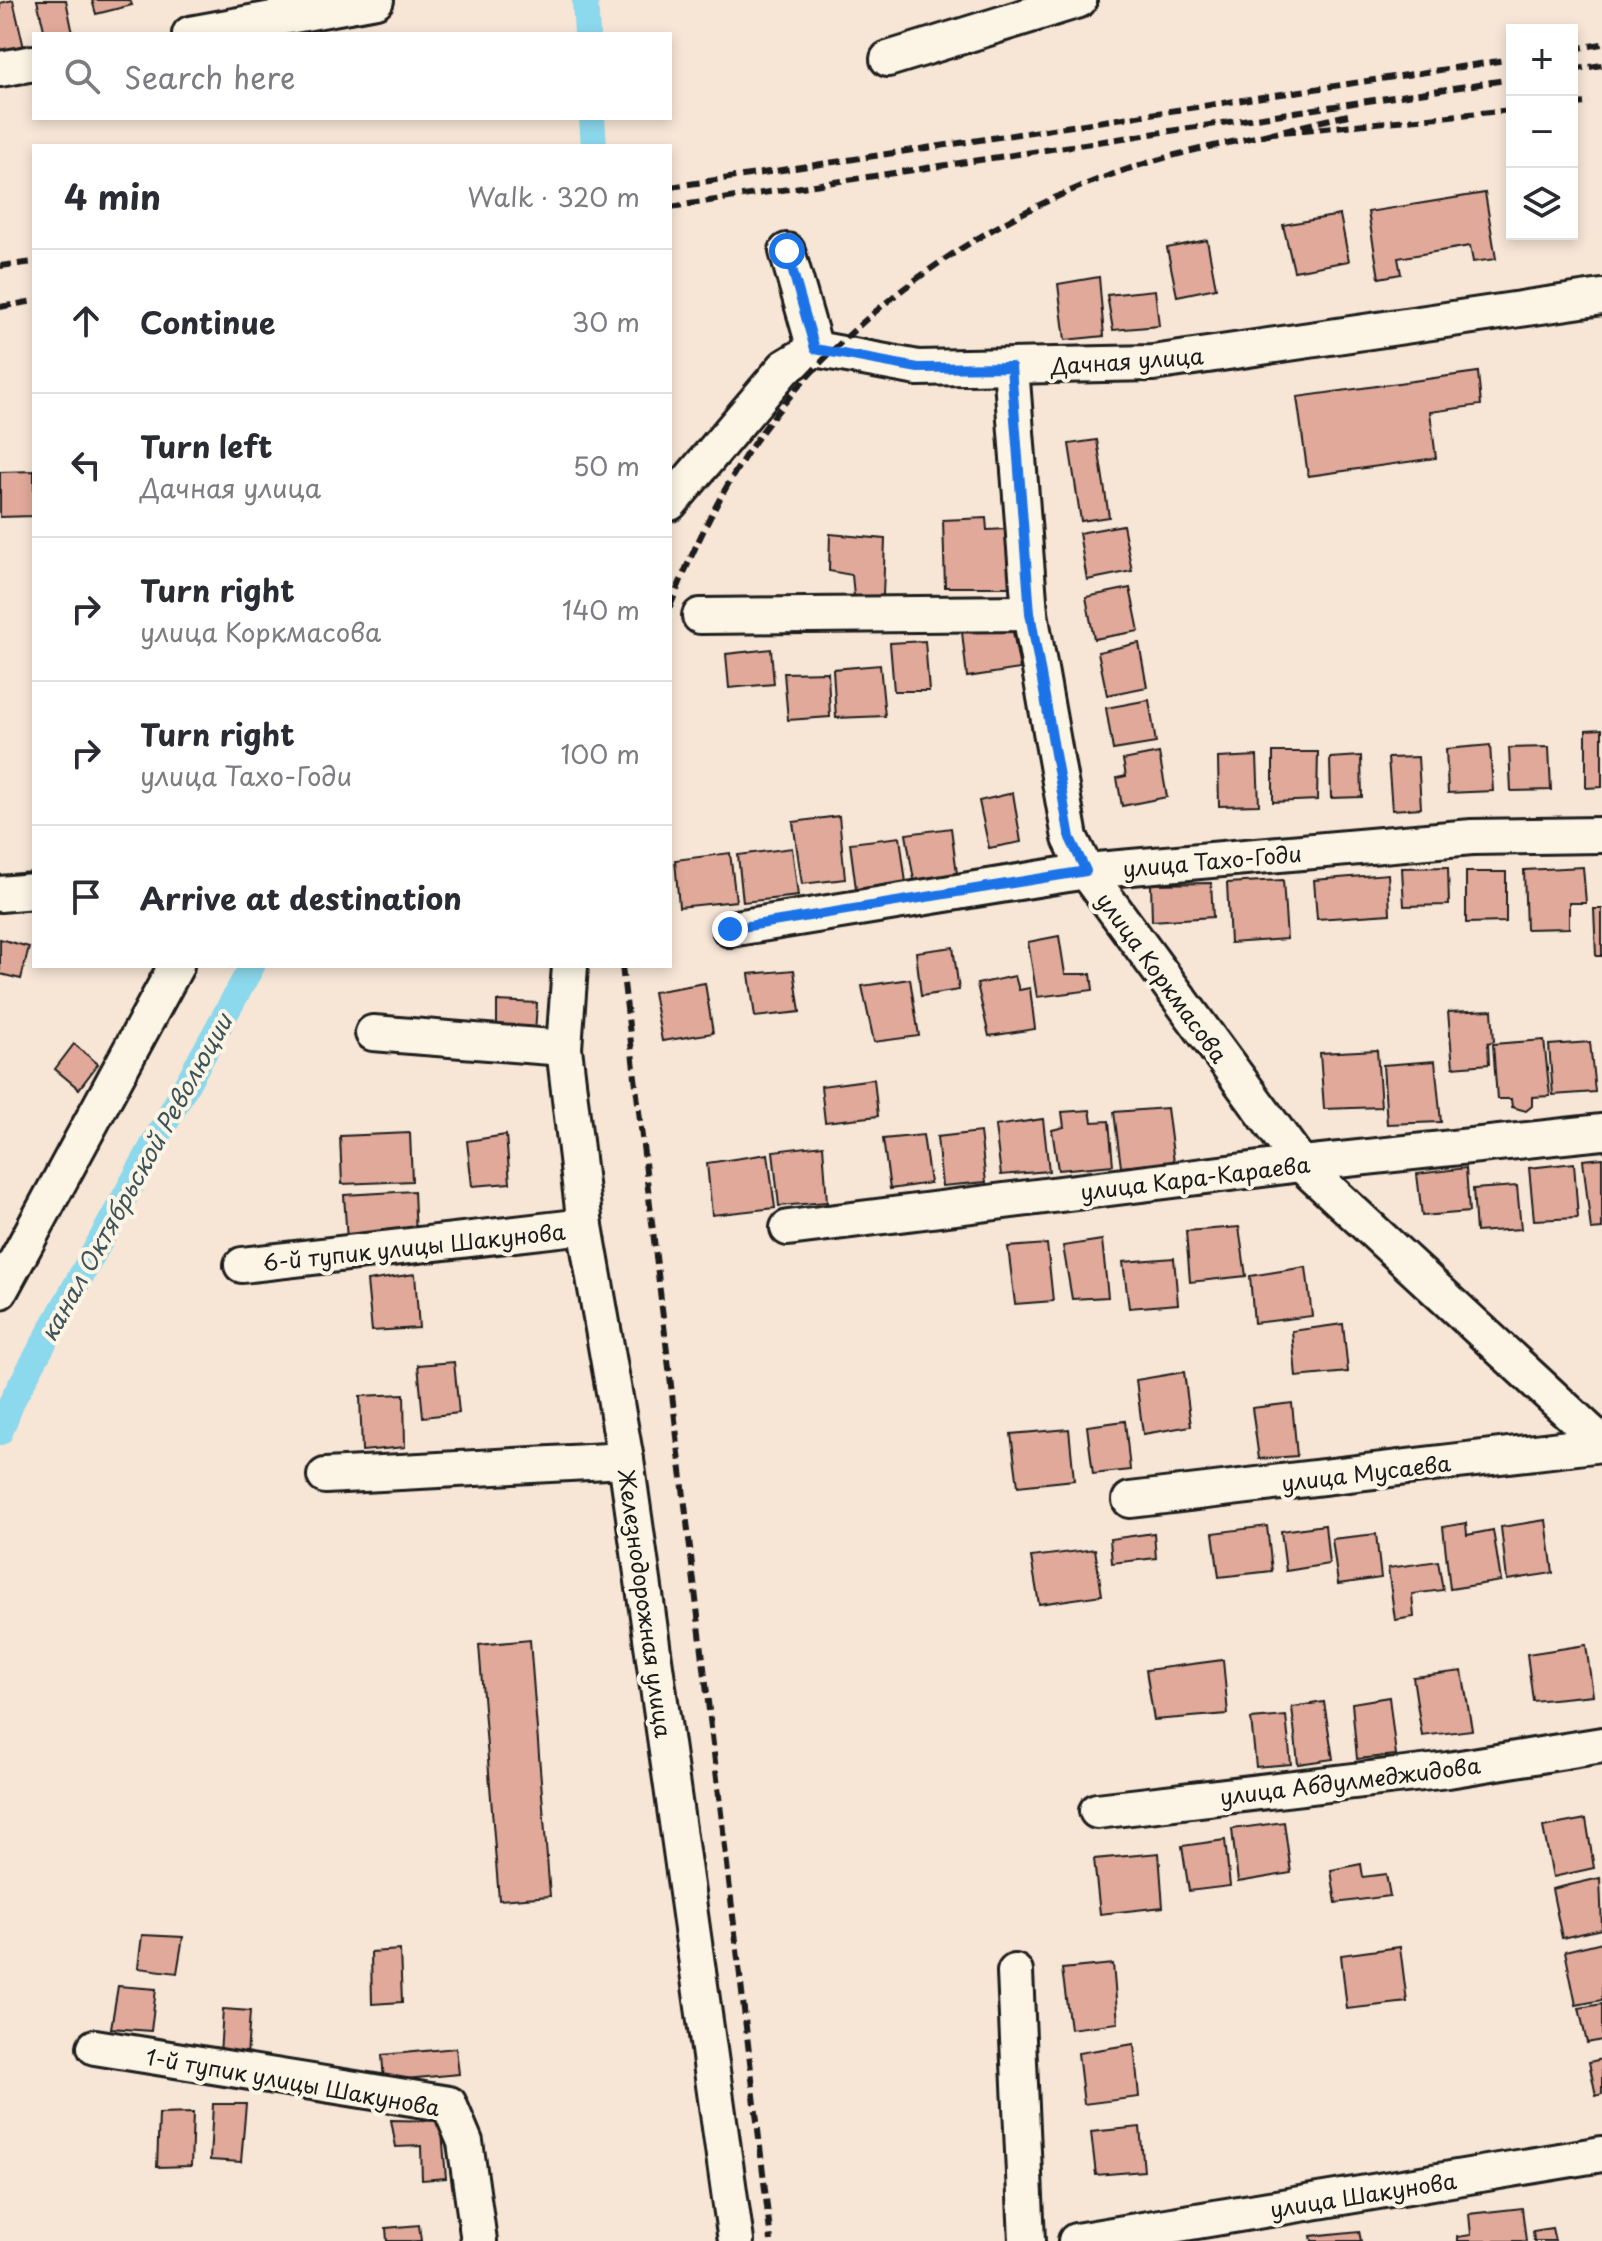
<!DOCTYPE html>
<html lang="en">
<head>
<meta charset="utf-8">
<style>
	body { margin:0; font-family:"Playpen Sans",sans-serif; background:#f7f7f7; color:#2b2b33 }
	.controls { position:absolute; right:24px; top:24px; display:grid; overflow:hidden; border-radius:0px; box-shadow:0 4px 12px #0003 }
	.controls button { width:72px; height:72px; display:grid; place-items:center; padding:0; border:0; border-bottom:2px solid #e1e1e2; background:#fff; color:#2b2b33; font:40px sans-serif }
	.stop { position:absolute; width:24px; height:24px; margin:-18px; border:6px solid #1a73e8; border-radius:50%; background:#fff }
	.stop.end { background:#1a73e8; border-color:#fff; box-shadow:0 2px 8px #0008 }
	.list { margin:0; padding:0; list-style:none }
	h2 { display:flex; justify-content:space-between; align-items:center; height:104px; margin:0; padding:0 32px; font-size:34px }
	h2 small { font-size:26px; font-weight:400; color:#7c7c81 }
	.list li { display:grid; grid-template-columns:52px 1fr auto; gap:24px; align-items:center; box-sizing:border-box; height:144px; padding:0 32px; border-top:2px solid #e1e1e2 }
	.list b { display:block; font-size:30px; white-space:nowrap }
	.list p { margin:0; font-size:26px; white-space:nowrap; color:#7c7c81 }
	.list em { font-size:26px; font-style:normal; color:#7c7c81 }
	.icon { flex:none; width:44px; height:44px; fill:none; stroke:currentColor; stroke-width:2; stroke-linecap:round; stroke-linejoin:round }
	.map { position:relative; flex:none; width:1602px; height:2241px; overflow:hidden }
	.search { position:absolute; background:#fff; box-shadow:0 4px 12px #0003; left:32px; top:32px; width:640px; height:88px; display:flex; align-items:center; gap:20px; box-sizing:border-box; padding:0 28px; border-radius:0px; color:#7c7c81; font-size:30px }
	.panel { position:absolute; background:#fff; box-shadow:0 4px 12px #0003; left:32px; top:144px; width:640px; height:824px; border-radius:0px }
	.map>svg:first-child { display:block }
</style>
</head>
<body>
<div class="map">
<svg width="1602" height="2241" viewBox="0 0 1602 2241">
	<rect width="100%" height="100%" fill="#f7e6d6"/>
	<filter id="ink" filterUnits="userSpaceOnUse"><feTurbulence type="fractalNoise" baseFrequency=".0125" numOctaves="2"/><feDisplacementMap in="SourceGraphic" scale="16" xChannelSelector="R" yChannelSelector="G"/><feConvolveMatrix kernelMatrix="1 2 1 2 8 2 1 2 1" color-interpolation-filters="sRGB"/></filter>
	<g filter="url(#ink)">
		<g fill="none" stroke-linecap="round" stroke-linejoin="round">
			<!-- canal -->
			<g stroke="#8cd8ec" stroke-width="26">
				<polyline points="585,0 587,34"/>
				<polyline points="592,118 594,146"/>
				<polyline points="0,1432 13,1399 252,966"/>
			</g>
		</g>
		<!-- building -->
		<g fill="#e1a999" stroke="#1c1c1c" stroke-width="2">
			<polygon points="13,0 24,48 0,54 0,3"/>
			<polygon points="37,0 66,0 73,34 45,34"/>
			<polygon points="92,0 130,0 132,5 96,14"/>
			<polygon points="1485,193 1496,259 1473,262 1470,246 1398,258 1401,274 1379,278 1368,212"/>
			<polygon points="1340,215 1349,261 1294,271 1283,225"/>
			<polygon points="1207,240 1216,288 1177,296 1167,248"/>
			<polygon points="1099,277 1104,336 1065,340 1058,284"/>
			<polygon points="1155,290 1159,326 1113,330 1107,295"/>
			<polygon points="1478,372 1481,405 1430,412 1436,458 1308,476 1297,397"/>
			<polygon points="1097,440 1109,517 1081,521 1069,444"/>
			<polygon points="34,471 34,516 0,517 0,472"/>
			<polygon points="986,518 987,530 1008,529 1009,587 945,587 943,520"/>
			<polygon points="1123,525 1132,571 1087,580 1079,533"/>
			<polygon points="830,534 885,539 883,596 854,596 852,575 829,571"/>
			<polygon points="1130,588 1139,631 1094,639 1086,597"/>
			<polygon points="1012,626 1020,669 967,677 962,632"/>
			<polygon points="925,641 929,691 894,691 890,643"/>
			<polygon points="1139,643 1147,687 1107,695 1098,652"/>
			<polygon points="771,649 774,684 729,688 726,654"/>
			<polygon points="880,665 885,716 836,718 833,669"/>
			<polygon points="828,672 830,717 788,720 784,673"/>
			<polygon points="1149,700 1156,743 1113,750 1106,708"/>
			<polygon points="1602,729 1602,787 1586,788 1586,730"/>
			<polygon points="1490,745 1493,791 1448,793 1446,749"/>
			<polygon points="1549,747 1551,790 1511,791 1509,748"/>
			<polygon points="1273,752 1318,752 1317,800 1273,802"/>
			<polygon points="1159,753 1167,797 1122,806 1117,778 1126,776 1123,760"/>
			<polygon points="1257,756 1259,805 1219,806 1218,758"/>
			<polygon points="1361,756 1362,797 1331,798 1330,758"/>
			<polygon points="1418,757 1421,808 1392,810 1388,758"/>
			<polygon points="1013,793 1021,842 989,848 979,801"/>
			<polygon points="839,816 845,879 802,884 793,822"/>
			<polygon points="951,828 958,881 915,886 906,834"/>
			<polygon points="900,837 906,883 856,889 850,843"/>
			<polygon points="792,848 798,896 743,902 738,855"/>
			<polygon points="730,853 736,901 679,907 675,860"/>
			<polygon points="1448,867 1449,905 1404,906 1402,868"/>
			<polygon points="1583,867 1586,903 1569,903 1569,928 1526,929 1524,870"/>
			<polygon points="1466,872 1506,872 1506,922 1466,923"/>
			<polygon points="1388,874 1390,914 1317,919 1314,880"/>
			<polygon points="1283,880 1287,939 1230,943 1227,883"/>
			<polygon points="1211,883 1213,917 1152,921 1151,884"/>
			<polygon points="1594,909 1602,909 1602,956 1596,956"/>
			<polygon points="1059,936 1065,974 1091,974 1093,990 1037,997 1028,942"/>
			<polygon points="0,939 29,947 21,979 0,974"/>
			<polygon points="953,947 959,990 921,996 916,952"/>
			<polygon points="794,970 800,1012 755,1017 749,974"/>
			<polygon points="1015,976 1019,990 1030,988 1035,1029 989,1036 977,984"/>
			<polygon points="910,979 919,1036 874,1042 862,986"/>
			<polygon points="705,983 713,1033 662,1041 653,992"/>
			<polygon points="497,1001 537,1003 535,1034 497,1034"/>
			<polygon points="1492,1010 1494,1041 1488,1043 1489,1064 1453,1067 1448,1012"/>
			<polygon points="1544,1040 1550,1096 1532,1097 1532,1106 1526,1111 1512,1107 1511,1099 1497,1099 1493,1044"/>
			<polygon points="1590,1042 1595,1092 1553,1095 1549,1045"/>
			<polygon points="74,1044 98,1064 79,1089 55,1069"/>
			<polygon points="1377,1050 1381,1107 1324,1109 1320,1053"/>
			<polygon points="1435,1061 1441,1122 1387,1124 1383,1065"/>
			<polygon points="874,1079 878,1116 825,1122 821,1086"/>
			<polygon points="1167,1108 1174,1162 1121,1167 1114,1112"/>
			<polygon points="1090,1110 1092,1122 1109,1121 1113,1165 1058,1170 1052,1130 1064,1127 1062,1112"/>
			<polygon points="1043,1119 1049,1171 1001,1175 995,1126"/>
			<polygon points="980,1132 986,1182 942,1186 937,1137"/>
			<polygon points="410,1133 412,1181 342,1184 340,1136"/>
			<polygon points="506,1135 510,1183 472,1186 467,1141"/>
			<polygon points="923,1135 930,1183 890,1189 883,1139"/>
			<polygon points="823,1145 827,1202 779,1206 773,1151"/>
			<polygon points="768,1154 775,1208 712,1215 707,1163"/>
			<polygon points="1602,1158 1602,1229 1591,1230 1583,1160"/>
			<polygon points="1574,1163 1578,1218 1534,1220 1529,1168"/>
			<polygon points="1466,1168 1469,1212 1422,1216 1417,1174"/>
			<polygon points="1517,1186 1521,1229 1476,1232 1473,1189"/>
			<polygon points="414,1191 416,1236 347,1241 344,1195"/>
			<polygon points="1239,1227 1246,1276 1190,1282 1186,1231"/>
			<polygon points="1102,1240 1108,1297 1072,1299 1063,1246"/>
			<polygon points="1047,1244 1053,1301 1015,1304 1008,1247"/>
			<polygon points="1174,1258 1178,1304 1129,1308 1123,1262"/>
			<polygon points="1306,1267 1312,1316 1254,1323 1250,1276"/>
			<polygon points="415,1274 419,1328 372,1331 367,1281"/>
			<polygon points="1343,1324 1348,1372 1296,1377 1292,1331"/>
			<polygon points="454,1362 459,1413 423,1417 418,1365"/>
			<polygon points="1184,1372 1191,1426 1143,1434 1136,1380"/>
			<polygon points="404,1394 405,1447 362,1451 360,1396"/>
			<polygon points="1292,1403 1297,1456 1259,1459 1252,1408"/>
			<polygon points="1125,1421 1130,1470 1093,1474 1087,1426"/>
			<polygon points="1069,1429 1074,1480 1018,1486 1011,1434"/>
			<polygon points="1546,1520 1553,1573 1507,1580 1501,1527"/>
			<polygon points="1466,1523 1467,1535 1493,1530 1501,1581 1450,1589 1443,1527"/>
			<polygon points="1325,1525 1329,1564 1286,1571 1281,1531"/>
			<polygon points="1267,1526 1272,1571 1219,1577 1213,1533"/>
			<polygon points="1154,1533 1156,1558 1112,1563 1110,1539"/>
			<polygon points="1376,1534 1381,1578 1338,1584 1332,1539"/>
			<polygon points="1095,1549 1102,1595 1039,1604 1031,1557"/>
			<polygon points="1438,1561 1443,1590 1412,1594 1414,1617 1395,1620 1388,1568"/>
			<polygon points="530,1640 550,1896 499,1900 479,1645"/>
			<polygon points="1586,1645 1593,1695 1533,1701 1527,1654"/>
			<polygon points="1223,1660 1228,1714 1154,1720 1146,1670"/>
			<polygon points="1462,1671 1472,1730 1422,1736 1413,1677"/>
			<polygon points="1389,1697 1396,1755 1357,1759 1352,1703"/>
			<polygon points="1324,1702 1333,1759 1298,1764 1292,1707"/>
			<polygon points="1286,1716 1291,1764 1256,1767 1251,1719"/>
			<polygon points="1586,1819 1594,1868 1553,1877 1543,1827"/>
			<polygon points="1284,1822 1291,1873 1238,1882 1232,1829"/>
			<polygon points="1225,1840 1230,1886 1189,1891 1182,1846"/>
			<polygon points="1159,1853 1163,1907 1100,1914 1094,1859"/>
			<polygon points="1361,1864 1363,1877 1386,1874 1390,1896 1336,1903 1331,1870"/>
			<polygon points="1600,1878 1602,1929 1562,1938 1552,1889"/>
			<polygon points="142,1935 183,1937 177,1973 138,1968"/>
			<polygon points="1602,1942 1602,2000 1576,2005 1565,1951"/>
			<polygon points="1400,1947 1407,2002 1347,2009 1341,1955"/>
			<polygon points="400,1950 402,2002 372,2004 371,1952"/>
			<polygon points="1113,1964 1118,2023 1070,2029 1062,1969"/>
			<polygon points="118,1986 156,1989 151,2031 111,2028"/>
			<polygon points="1602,2004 1602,2040 1587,2043 1579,2008"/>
			<polygon points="223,2009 250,2011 247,2057 220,2054"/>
			<polygon points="1134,2044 1139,2097 1084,2104 1078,2053"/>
			<polygon points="456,2048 459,2074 384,2081 382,2055"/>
			<polygon points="1602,2059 1602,2094 1596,2096 1589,2062"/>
			<polygon points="213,2104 246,2104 241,2162 210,2160"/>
			<polygon points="193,2113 191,2166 157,2167 159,2114"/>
			<polygon points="391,2120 441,2121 446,2178 422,2180 421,2146 396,2147"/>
			<polygon points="1140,2127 1144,2171 1096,2175 1091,2132"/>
			<polygon points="1522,2208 1526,2241 1457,2241 1457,2237 1471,2235 1469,2214"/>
			<polygon points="419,2225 421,2241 387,2241 386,2228"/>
			<polygon points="1552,2228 1555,2241 1534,2241 1533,2231"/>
			<polygon points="1359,2231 1361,2241 1312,2241 1311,2236"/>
		</g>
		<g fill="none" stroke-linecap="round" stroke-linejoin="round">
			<defs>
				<g id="minor">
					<polyline points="190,34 376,0"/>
					<polyline points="888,59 1079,0"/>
					<polyline points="0,69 34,63"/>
					<polyline points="787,251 815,349"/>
					<polyline points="1011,367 1030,613 1070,838 1086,871 1301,1164 1602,1443"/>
					<polyline points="670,503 785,367 815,349 918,368 1153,363 1602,297"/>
					<polyline points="700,616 1030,613"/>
					<polyline points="0,894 34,891"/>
					<polyline points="730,929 1086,871 1472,837 1602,835"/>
					<polyline points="570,966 564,1048 585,1226 626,1460 736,2241"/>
					<polyline points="373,1033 564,1048"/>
					<polyline points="788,1228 1301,1164 1602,1132"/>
					<polyline points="242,1265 585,1226"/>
					<polyline points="0,1291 176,966"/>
					<polyline points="325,1476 626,1460"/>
					<polyline points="1130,1500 1602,1444"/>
					<polyline points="1097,1811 1448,1770 1602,1745"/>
					<polyline points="1015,1972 1027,2241"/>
					<polyline points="95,2047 449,2104 465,2142 479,2241"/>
					<polyline points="1076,2241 1602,2154"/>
				</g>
			</defs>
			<!-- minor casing -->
			<use href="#minor" stroke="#1c1c1c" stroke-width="40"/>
			<!-- minor -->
			<use href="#minor" stroke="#fcf5e5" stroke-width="34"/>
			<!-- rail -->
			<g stroke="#1c1c1c" stroke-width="6" stroke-dasharray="12 6" stroke-linecap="butt">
				<polyline points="1572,49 1602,44"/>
				<polyline points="1572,70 1602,65"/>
				<polyline points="1572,104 1590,103"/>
				<polyline points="1348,115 1272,133 1512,110"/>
				<polyline points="670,187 1512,59"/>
				<polyline points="670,207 1512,79"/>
				<polyline points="0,266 34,262"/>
				<polyline points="0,307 34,301"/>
				<path d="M670,607C695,544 726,479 767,425C861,302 1000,207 1147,163C1188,150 1231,143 1272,133"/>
				<polyline points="622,966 771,2241"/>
			</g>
		</g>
	</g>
	<g fill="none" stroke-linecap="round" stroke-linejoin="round" filter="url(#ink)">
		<!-- route -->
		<polyline stroke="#1a73e8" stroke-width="10" points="730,929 1086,871 1070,838 1030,613 1011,367 918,368 815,349 787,251"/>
	</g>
	<g text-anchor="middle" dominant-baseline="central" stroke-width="8" stroke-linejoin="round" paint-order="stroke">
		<!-- street labels -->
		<g font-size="22" fill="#1c1c1c" stroke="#fcf5e5">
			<text transform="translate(1127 360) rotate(-4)">Дачная улица</text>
			<text transform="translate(1212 860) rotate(-5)">улица Тахо-Годи</text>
			<text transform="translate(1163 977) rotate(54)">улица Коркмасова</text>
			<text transform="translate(1195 1177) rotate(-7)">улица Кара-Караева</text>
			<text transform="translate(414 1246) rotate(-6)">6-й тупик улицы Шакунова</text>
			<text transform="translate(1366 1472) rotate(-7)">улица Мусаева</text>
			<text transform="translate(646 1603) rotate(82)">Железнодорожная улица</text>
			<text transform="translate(1350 1780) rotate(-7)">улица Абдулмеджидова</text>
			<text transform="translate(293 2081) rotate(10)">1-й тупик улицы Шакунова</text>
			<text transform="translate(1363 2194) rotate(-9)">улица Шакунова</text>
		</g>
		<!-- water labels -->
		<g font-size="24" font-style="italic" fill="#3e545a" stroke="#fcf5e5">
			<text transform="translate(135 1177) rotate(-61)">канал Октябрьской Революции</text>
		</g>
	</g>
</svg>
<div class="controls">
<button>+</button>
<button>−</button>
<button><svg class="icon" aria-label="layers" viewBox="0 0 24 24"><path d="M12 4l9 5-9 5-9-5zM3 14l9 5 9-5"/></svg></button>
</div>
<div class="stop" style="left:787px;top:251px"></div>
<div class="stop end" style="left:730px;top:929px"></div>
<div class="search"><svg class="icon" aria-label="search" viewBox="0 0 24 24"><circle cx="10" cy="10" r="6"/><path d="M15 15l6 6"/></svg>Search here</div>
<section class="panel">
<h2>4 min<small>Walk · 320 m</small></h2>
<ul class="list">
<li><svg class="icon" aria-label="ahead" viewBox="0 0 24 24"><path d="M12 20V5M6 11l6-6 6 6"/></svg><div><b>Continue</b></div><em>30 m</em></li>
<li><svg class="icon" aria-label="left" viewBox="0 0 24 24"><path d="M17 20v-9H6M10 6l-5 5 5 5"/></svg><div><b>Turn left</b><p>Дачная улица</p></div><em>50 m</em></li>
<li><svg class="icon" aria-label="right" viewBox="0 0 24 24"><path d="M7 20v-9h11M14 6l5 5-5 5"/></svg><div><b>Turn right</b><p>улица Коркмасова</p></div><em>140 m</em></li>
<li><svg class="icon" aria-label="right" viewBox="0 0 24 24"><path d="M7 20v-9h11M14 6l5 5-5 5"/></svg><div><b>Turn right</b><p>улица Тахо-Годи</p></div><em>100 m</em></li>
<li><svg class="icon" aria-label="arrive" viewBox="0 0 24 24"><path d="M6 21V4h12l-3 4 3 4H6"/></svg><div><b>Arrive at destination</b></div></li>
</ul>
</section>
</div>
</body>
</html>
